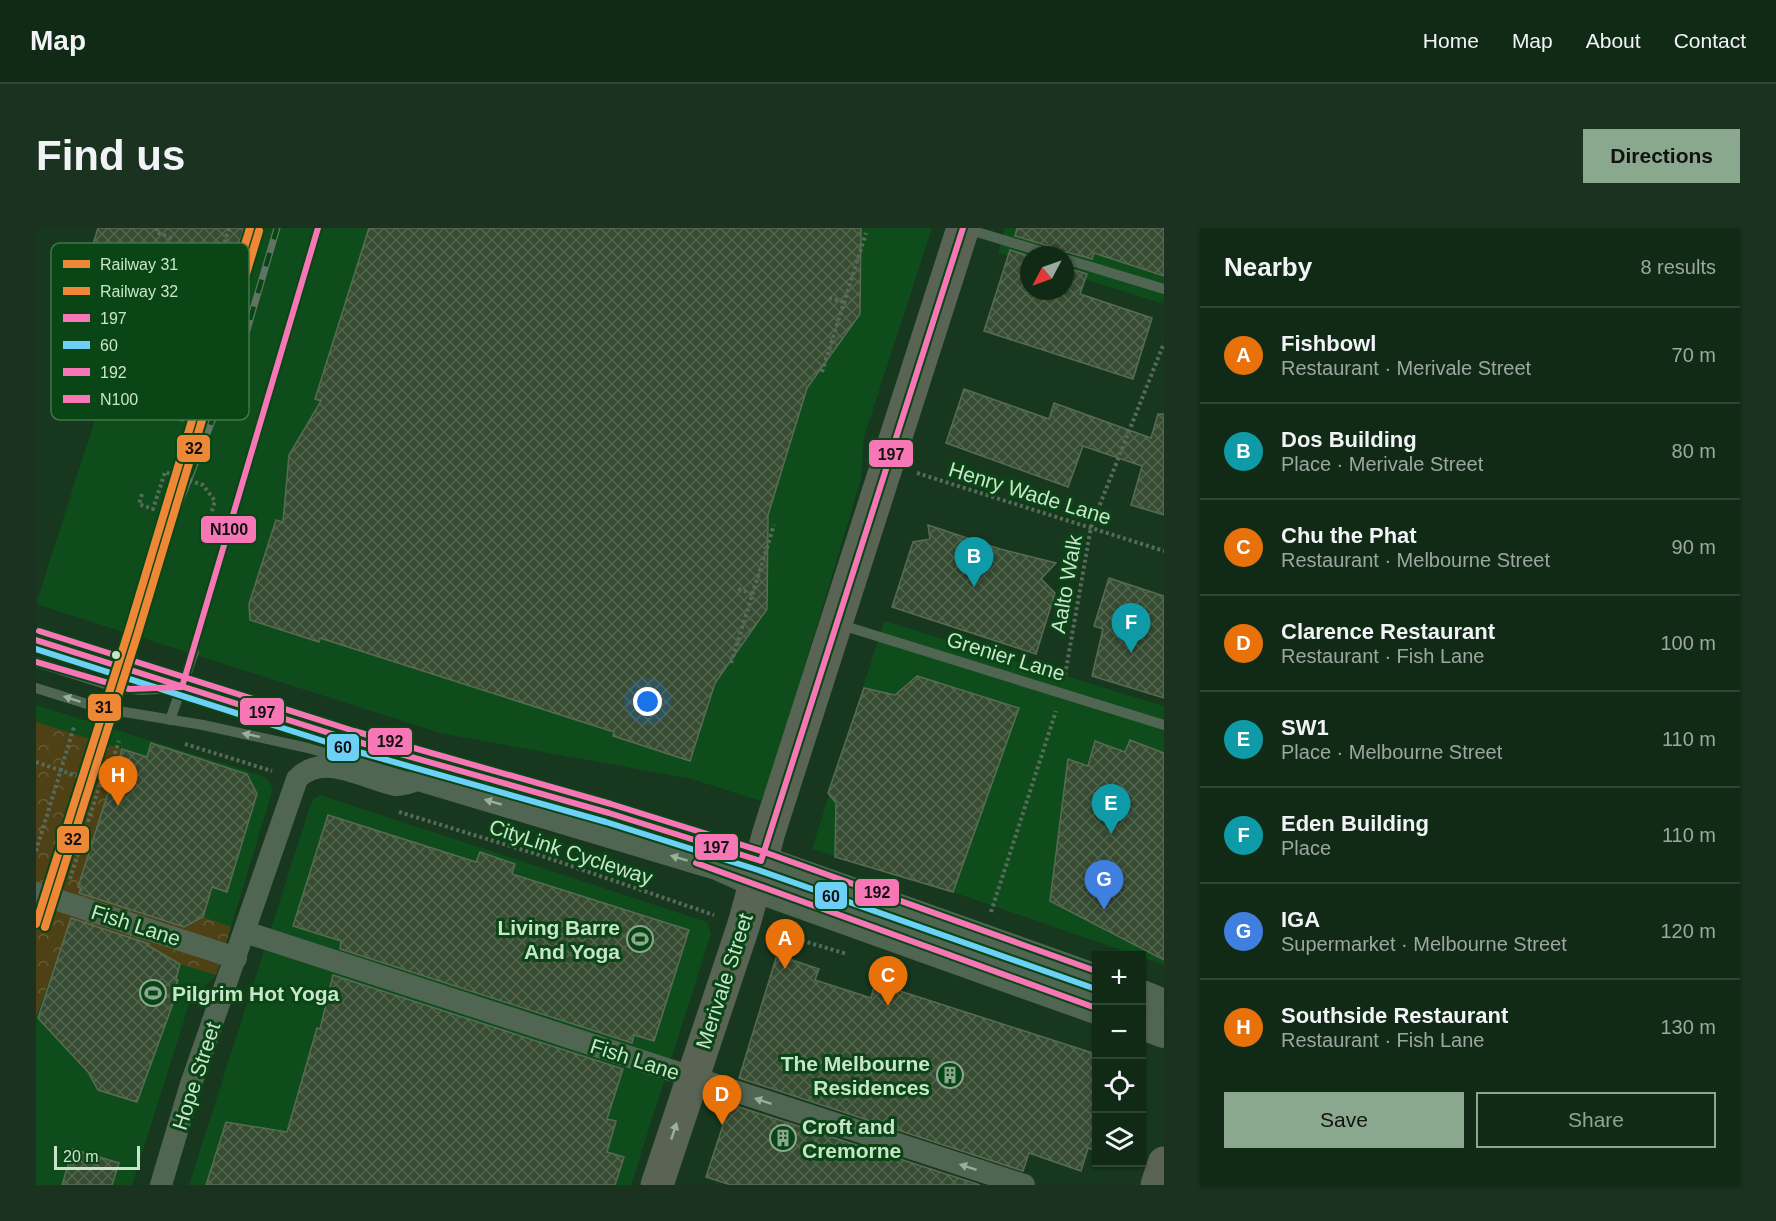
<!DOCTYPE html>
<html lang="en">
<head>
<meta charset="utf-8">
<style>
	body { margin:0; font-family:Arial,sans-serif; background:#1a321f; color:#f1f3f6 }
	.controls { position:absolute; right:18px; bottom:18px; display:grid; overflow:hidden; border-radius:0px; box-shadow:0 2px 4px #0004 }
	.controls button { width:54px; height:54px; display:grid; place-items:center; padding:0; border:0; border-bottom:2px solid #304635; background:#112a16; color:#f1f3f6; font:30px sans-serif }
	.compass { position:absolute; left:984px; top:18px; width:54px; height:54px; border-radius:50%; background:#112a16; box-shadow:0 2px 4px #0004; rotate:229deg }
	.scale { position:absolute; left:18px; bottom:15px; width:86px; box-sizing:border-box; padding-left:6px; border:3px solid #c8e5c9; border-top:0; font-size:16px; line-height:21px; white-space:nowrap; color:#c8e5c9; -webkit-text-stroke:4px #0a4516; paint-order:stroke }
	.you { position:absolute; left:612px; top:474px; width:21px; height:21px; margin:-15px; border:4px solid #fff; border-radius:50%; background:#1a73e8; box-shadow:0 0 0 9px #1a73e833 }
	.badge { display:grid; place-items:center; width:39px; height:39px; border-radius:50%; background:#8aa88d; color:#fff; font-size:20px; font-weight:700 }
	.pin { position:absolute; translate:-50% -50px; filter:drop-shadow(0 2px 3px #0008) }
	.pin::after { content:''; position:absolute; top:32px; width:21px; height:18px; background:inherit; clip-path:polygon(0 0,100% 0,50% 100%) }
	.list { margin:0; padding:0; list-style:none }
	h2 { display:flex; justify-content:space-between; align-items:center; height:78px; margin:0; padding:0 24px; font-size:26px }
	h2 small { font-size:20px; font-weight:400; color:#9ca7a1 }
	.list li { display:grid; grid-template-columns:39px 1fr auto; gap:18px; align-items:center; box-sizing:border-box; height:96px; padding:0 24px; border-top:2px solid #304635 }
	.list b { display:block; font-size:22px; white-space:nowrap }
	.list p { margin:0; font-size:20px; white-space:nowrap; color:#9ca7a1 }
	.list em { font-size:20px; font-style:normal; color:#9ca7a1 }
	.actions { display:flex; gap:12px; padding:18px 24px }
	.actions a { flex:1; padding:14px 0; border:2px solid #8aa88d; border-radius:0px; text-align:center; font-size:21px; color:#8aa88d }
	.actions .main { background:#8aa88d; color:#111 }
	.icon { flex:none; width:33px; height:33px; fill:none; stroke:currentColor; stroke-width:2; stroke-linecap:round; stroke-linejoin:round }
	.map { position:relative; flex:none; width:1128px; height:957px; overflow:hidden; border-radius:0px }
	header { display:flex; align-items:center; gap:36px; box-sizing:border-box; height:84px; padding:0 30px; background:#112a16; border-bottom:2px solid #304635 }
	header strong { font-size:28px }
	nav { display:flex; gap:33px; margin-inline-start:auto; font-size:21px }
	.intro { display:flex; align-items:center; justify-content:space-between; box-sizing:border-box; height:144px; padding:0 36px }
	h1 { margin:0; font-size:42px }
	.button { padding:15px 27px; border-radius:0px; background:#8aa88d; color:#111; font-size:21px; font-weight:700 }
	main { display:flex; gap:36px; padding:0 36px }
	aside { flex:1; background:#112a16; border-radius:0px; box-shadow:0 2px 4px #0004 }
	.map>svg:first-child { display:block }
</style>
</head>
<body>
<header>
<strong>Map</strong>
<nav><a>Home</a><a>Map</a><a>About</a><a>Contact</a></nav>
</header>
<div class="intro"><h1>Find us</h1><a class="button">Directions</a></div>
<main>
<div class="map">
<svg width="1128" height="957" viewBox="0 0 1128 957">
	<defs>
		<pattern id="park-crowns" width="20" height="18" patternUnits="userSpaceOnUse" patternTransform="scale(1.5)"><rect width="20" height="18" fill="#4d4115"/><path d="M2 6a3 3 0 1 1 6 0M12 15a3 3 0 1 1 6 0" fill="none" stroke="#655c36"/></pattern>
		<pattern id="building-cross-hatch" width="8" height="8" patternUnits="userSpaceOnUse" patternTransform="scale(1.5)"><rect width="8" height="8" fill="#384c33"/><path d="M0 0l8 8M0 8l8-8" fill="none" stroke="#53664f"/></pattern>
	</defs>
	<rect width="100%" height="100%" fill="#17381e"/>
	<!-- built -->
	<g fill="#0e4c1b">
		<polygon points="125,0 896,0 828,209 825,251 734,554 725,573 656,551 404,505 0,376 95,79 100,78"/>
		<polygon points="969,0 1128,0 1128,76 1029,45 1029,27 993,27 993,35 962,25"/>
		<polygon points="848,393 1128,478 1128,737 917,664 776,621"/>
		<polygon points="0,477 222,546 232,552 237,561 181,745 175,753 155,770 96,957 0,957"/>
		<polygon points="284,567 671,694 675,706 595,957 153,957 274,578 278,570"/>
	</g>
	<!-- park -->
	<polygon fill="url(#park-crowns)" points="0,494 86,521 43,659 153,696 167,689 195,699 180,747 144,736 130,728 32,700 0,789"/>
	<!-- building -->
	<g fill="url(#building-cross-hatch)" stroke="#586c54" stroke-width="1.5">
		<polygon points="62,0 208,0 147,193 120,185 149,94 100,78 99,81 93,79 92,84 65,75 66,70 43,62"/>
		<polygon points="333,0 825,0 824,86 771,160 732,287 731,381 679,455 654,533 577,508 578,504 284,410 283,414 214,392 213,376 240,292 247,294 253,227 285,173 279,171"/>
		<polygon points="981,0 1128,0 1128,48 1058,25 1056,31 1031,24 1024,25 1019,20 979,8"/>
		<polygon points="974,22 993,28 993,63 1029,63 1029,39 1051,46 1044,66 1116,90 1097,151 948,103"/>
		<polygon points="928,161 1013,191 1018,175 1115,210 1122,186 1128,186 1128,287 1095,277 1106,238 1047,218 1032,259 910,215"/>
		<polygon points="892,297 964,321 1020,335 1005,351 1019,365 1000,426 856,379 877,314 894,311"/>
		<polygon points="1073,350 1128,368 1128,470 1056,448 1067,401 1058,398"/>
		<polygon points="881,448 983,480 917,664 799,629 800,575 792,565 828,460 859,467"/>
		<polygon points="1094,512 1128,525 1128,732 1014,673 1032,531 1052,538 1059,513 1089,524"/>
		<polygon points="115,515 211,546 221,566 191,664 176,659 167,689 148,699 43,665 45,660 42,659 86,521 111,529"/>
		<polygon points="292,587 440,634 444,624 479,636 476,646 653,702 618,813 598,807 596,815 304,721 305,713 257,698"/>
		<polygon points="35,690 113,716 111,717 144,736 140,751 142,752 136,769 139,770 101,874 62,862 52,844 2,790"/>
		<polygon points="741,727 783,741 779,752 835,770 839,755 1060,826 1060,923 1052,920 1045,943 993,925 987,943 703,850"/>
		<polygon points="297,747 587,841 571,891 580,893 571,924 588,929 579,957 170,957 190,894 251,904 281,800 284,801"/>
		<polygon points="694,876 944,957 695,957 670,949"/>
		<polygon points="37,921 83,935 76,957 26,957"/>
	</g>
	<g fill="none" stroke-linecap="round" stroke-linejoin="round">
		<!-- path -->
		<g stroke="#576b5a" stroke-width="4" stroke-dasharray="3 3" stroke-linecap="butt">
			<polyline points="121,0 120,4 138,11"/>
			<polyline points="172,21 198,29"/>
			<polyline points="185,26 193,0"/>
			<polyline points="793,70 808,74"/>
			<polyline points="786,144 830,5"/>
			<polyline points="881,245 1128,323"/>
			<polyline points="106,266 103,276 117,281 129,244 167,257 179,273 175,286"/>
			<polyline points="702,361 717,366"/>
			<polyline points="695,435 738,297"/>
			<polyline points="1029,447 1055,299 1128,115"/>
			<polyline points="149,516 236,543"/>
			<polyline points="0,534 64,556"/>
			<polyline points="363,584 500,626 678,687"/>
			<polyline points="0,623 38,499"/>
			<polyline points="34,651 64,556 68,558 83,513"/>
			<polyline points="955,684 1020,483"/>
			<polyline points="737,704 811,726"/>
		</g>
		<!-- lane -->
		<g stroke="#506552" stroke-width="10">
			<polyline points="931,1 1017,27"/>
			<polyline points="1029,31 1128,61"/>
			<polyline points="802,396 1128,497"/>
			<polyline points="0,412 315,512 573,585 723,633"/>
			<polyline points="0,434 79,459 105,462 140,460"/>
			<polyline points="0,460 64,480 167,497 272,520 372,549"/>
			<polyline points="134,492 158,424"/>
		</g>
		<!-- street -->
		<g stroke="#506552" stroke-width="22">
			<polyline points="0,665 200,730"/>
			<polyline points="209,704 988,957"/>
			<path d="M125,957L155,856L261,551C287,523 329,551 359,557C366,558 375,554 382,552L680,641L718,658"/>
		</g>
		<!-- secondary -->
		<g stroke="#506552" stroke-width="32">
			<polyline points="725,633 1060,752"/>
			<polyline points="718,658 1060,780"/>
			<polyline points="1106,768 1128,777"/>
			<polyline points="1106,796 1128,804"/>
		</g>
		<!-- primary -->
		<g stroke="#596455" stroke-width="33">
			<polyline points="621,957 708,696 733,604 927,0"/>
			<polyline points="1121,957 1128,935"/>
		</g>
		<defs>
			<polyline id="rail" points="92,405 208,112 241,0"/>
		</defs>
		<!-- rail casing -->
		<use href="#rail" stroke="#607463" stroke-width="7"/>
		<!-- rail -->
		<use href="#rail" stroke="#0a4516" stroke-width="4.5" stroke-dasharray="14" stroke-linecap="butt"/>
		<defs>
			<g id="bus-1">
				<polyline points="0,412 315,512 573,585 725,633 927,0"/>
				<polyline points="660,635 1060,780"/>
			</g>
			<polyline id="bus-2" points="0,421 312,521 570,594 722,642 1057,760"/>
			<polyline id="bus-3" points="3,403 318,503 575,576 728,624 1060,743"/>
			<polyline id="bus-4" points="0,434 93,461 146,459 282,0"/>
		</defs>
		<!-- bus-1 casing -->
		<use href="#bus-1" stroke="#0a4516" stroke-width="10"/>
		<!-- bus-2 casing -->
		<use href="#bus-2" stroke="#0a4516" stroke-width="10"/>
		<!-- bus-3 casing -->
		<use href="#bus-3" stroke="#0a4516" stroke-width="10"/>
		<!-- bus-4 casing -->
		<use href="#bus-4" stroke="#0a4516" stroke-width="10"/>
		<!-- bus-1 -->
		<use href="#bus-1" stroke="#f676b6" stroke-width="6"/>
		<!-- bus-2 -->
		<use href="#bus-2" stroke="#6dd0f6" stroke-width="6"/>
		<!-- bus-3 -->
		<use href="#bus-3" stroke="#f676b6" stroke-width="6"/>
		<!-- bus-4 -->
		<use href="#bus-4" stroke="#f676b6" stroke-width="6"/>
		<defs>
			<polyline id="rail-1" points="0,696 92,405 214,0"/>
			<polyline id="rail-2" points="9,699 101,408 223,3"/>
		</defs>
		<!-- rail-1 casing -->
		<use href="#rail-1" stroke="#0a4516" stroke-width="12"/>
		<!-- rail-2 casing -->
		<use href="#rail-2" stroke="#0a4516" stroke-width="12"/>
		<!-- rail-1 -->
		<use href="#rail-1" stroke="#ee8837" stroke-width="8"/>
		<!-- rail-2 -->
		<use href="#rail-2" stroke="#ee8837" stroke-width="8"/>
	</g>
	<!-- one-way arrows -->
	<defs><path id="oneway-solid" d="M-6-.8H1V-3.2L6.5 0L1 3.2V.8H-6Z" transform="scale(1.5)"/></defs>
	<g fill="#98b299">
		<use href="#oneway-solid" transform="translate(36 471) rotate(-162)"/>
		<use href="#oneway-solid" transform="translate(215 507) rotate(-168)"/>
		<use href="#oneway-solid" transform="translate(457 574) rotate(-164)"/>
		<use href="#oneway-solid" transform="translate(643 630) rotate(-163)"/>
		<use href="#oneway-solid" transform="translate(727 873) rotate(-162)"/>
		<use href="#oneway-solid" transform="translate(932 939) rotate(-162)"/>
	</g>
	<use fill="#9cb19b" href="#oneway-solid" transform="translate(638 903) rotate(-72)"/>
	<!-- icons -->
	<defs>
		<symbol id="stadium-ring" viewBox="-11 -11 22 22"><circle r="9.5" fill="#0a4516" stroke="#8aa88d" stroke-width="1.5"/><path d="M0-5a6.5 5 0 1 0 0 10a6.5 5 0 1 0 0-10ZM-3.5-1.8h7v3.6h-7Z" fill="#8aa88d"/></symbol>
		<symbol id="building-ring" viewBox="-11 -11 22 22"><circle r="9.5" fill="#0a4516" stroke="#8aa88d" stroke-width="1.5"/><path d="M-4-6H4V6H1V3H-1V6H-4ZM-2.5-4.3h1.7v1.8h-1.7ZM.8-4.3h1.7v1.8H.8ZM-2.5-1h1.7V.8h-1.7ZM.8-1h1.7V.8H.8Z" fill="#8aa88d"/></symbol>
	</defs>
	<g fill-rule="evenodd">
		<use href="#stadium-ring" x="589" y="696" width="30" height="30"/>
		<use href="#stadium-ring" x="102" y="750" width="30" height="30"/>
		<use href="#building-ring" x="899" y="832" width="30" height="30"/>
		<use href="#building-ring" x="732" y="895" width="30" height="30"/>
	</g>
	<!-- markers -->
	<circle fill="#c8e5c9" stroke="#0a4516" stroke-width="2" cx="80" cy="427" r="5"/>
	<g text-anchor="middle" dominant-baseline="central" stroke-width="6" stroke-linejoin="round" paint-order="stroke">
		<!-- street labels -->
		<g font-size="21" fill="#c8e5c9" stroke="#0a4516">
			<text transform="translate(994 265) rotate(17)">Henry Wade Lane</text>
			<text transform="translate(1030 356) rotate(-80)">Aalto Walk</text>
			<text transform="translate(970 428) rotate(17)">Grenier Lane</text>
			<text transform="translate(535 624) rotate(18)">CityLink Cycleway</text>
			<text transform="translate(100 697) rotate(18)">Fish Lane</text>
			<text transform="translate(688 753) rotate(-72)">Merivale Street</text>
			<text transform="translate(599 831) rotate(18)">Fish Lane</text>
			<text transform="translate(160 848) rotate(-72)">Hope Street</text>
		</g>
		<!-- poi labels -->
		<g font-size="21" font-weight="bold" fill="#c8e5c9" stroke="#0a4516" text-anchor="end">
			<text x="584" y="699">Living Barre<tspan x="584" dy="24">And Yoga</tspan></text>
			<text x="136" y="765" text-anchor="start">Pilgrim Hot Yoga</text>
			<text x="894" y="835">The Melbourne<tspan x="894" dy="24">Residences</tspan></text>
			<text x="766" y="898" text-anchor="start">Croft and<tspan x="766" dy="24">Cremorne</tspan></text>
		</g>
	</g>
	<!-- legend -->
	<rect x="15" y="15" width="198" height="177" rx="9" fill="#0a4516" stroke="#43754c" stroke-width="1.5"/>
	<rect x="27" y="32" width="27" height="8" fill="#ee8837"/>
	<rect x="27" y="59" width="27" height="8" fill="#ee8837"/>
	<rect x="27" y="86" width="27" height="8" fill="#f676b6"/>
	<rect x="27" y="113" width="27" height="8" fill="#6dd0f6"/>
	<rect x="27" y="140" width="27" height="8" fill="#f676b6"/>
	<rect x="27" y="167" width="27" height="8" fill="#f676b6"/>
	<g font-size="16" fill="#c8e5c9">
		<text x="64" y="42">Railway 31</text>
		<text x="64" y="69">Railway 32</text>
		<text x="64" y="96">197</text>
		<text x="64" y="123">60</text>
		<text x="64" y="150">192</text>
		<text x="64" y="177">N100</text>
	</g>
	<g stroke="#0a4516" stroke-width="2">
		<rect x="140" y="206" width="35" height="29" rx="6" fill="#ee8837"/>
		<rect x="832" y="211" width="46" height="29" rx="6" fill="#f676b6"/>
		<rect x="164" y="287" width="57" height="29" rx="6" fill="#f676b6"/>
		<rect x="51" y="465" width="35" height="29" rx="6" fill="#ee8837"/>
		<rect x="203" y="469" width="46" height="29" rx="6" fill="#f676b6"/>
		<rect x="331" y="499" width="46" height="29" rx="6" fill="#f676b6"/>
		<rect x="290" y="505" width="34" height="29" rx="6" fill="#6dd0f6"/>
		<rect x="20" y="597" width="34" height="29" rx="6" fill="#ee8837"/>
		<rect x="658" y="605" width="45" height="28" rx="6" fill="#f676b6"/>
		<rect x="818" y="650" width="46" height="29" rx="6" fill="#f676b6"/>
		<rect x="778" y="653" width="34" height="29" rx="6" fill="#6dd0f6"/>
	</g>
	<g font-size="16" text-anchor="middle" font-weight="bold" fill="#111">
		<text x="158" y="226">32</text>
		<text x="855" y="232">197</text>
		<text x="193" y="307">N100</text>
		<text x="68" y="485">31</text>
		<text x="226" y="490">197</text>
		<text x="354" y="519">192</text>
		<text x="307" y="525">60</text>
		<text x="37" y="617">32</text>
		<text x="680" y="625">197</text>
		<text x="841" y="670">192</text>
		<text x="795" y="674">60</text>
	</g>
</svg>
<div class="controls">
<button>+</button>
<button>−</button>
<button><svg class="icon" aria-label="locate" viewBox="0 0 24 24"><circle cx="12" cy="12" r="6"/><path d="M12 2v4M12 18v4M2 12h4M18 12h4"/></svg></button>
<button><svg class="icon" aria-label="layers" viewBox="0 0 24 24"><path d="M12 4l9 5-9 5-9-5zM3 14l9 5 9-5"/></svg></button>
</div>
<svg class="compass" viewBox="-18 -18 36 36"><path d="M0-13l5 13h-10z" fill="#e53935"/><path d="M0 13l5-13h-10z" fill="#9ca7a1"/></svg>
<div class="scale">20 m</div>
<div class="you"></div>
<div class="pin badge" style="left:749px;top:741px;background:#e8710a">A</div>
<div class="pin badge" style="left:938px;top:359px;background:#0f9aa8">B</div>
<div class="pin badge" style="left:852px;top:778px;background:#e8710a">C</div>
<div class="pin badge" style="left:686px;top:897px;background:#e8710a">D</div>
<div class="pin badge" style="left:1075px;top:606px;background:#0f9aa8">E</div>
<div class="pin badge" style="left:1095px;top:425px;background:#0f9aa8">F</div>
<div class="pin badge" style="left:1068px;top:682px;background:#3f7fe0">G</div>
<div class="pin badge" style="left:82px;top:578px;background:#e8710a">H</div>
</div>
<aside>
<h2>Nearby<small>8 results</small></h2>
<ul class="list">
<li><span class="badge" style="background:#e8710a">A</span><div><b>Fishbowl</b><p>Restaurant · Merivale Street</p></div><em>70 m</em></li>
<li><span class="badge" style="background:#0f9aa8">B</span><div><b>Dos Building</b><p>Place · Merivale Street</p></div><em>80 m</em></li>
<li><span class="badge" style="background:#e8710a">C</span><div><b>Chu the Phat</b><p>Restaurant · Melbourne Street</p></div><em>90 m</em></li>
<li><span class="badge" style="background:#e8710a">D</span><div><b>Clarence Restaurant</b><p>Restaurant · Fish Lane</p></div><em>100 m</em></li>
<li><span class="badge" style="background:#0f9aa8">E</span><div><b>SW1</b><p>Place · Melbourne Street</p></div><em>110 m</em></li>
<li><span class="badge" style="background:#0f9aa8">F</span><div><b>Eden Building</b><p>Place</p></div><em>110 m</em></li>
<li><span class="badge" style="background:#3f7fe0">G</span><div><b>IGA</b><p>Supermarket · Melbourne Street</p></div><em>120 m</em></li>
<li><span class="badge" style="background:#e8710a">H</span><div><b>Southside Restaurant</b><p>Restaurant · Fish Lane</p></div><em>130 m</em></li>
</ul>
<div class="actions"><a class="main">Save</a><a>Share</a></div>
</aside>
</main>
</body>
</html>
